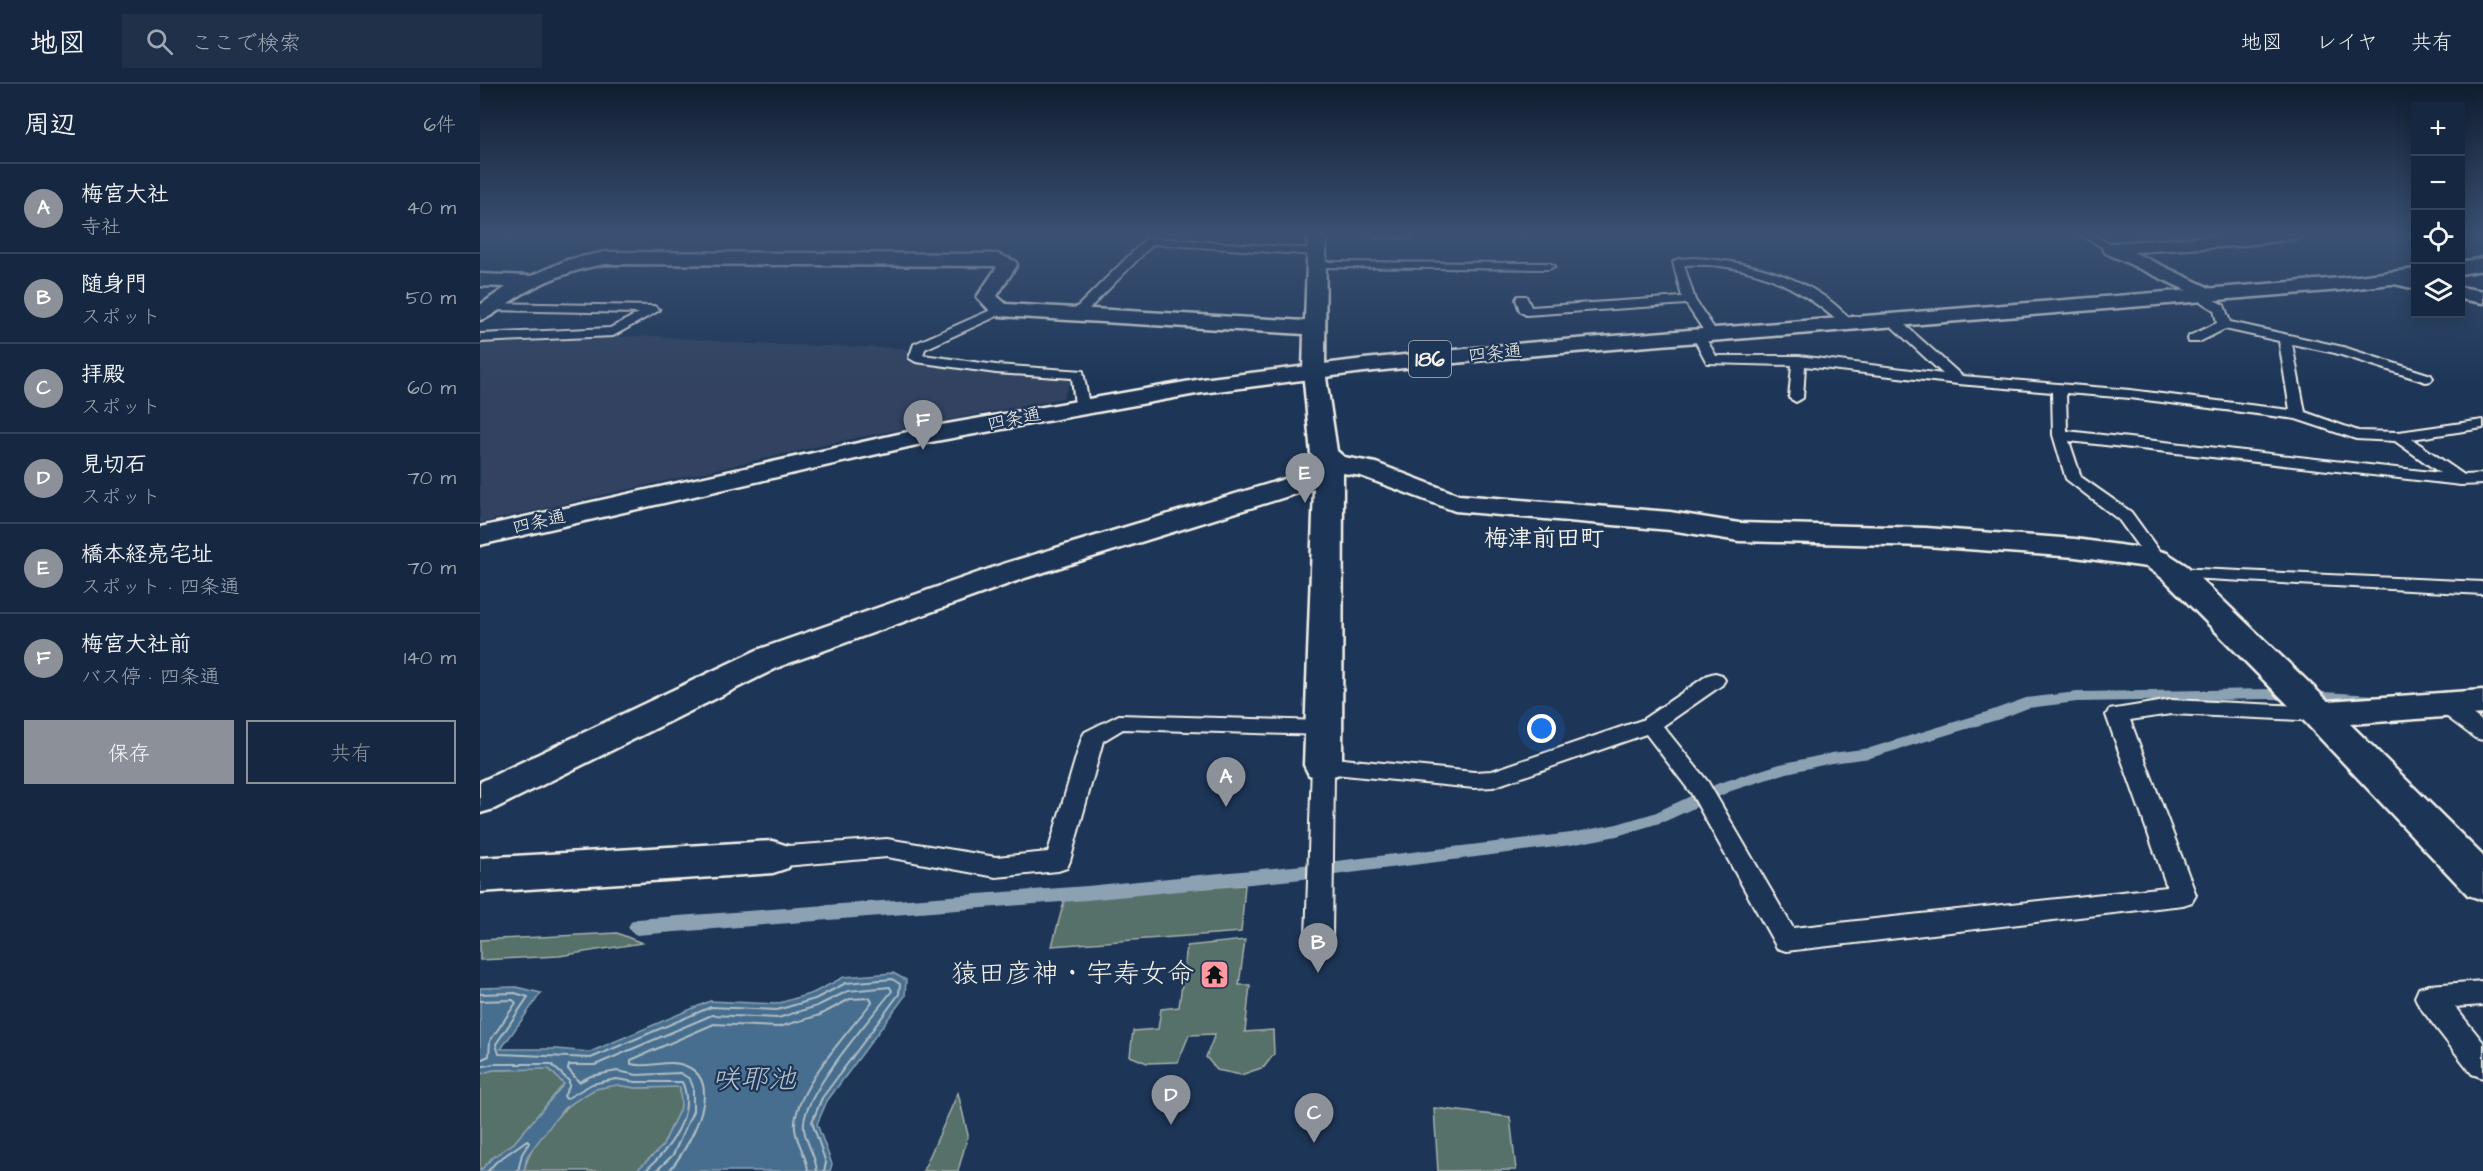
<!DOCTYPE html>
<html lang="ja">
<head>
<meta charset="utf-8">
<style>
	body { margin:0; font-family:"Architects Daughter","Klee One",sans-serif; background:#1f3048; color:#f1f3f6 }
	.controls { position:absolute; right:18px; top:18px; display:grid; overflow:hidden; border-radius:0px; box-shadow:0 3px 15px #0003 }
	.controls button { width:54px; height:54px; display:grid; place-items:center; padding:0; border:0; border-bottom:2px solid #35445a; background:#162841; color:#f1f3f6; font:30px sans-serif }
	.you { position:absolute; left:1062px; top:645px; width:21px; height:21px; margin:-15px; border:4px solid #fff; border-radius:50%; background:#1a73e8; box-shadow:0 0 0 9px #1a73e833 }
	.badge { display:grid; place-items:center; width:39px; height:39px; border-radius:50%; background:#8c9099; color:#fff; font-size:20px; font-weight:700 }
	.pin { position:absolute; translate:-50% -50px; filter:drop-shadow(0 2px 3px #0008) }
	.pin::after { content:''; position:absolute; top:32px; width:21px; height:18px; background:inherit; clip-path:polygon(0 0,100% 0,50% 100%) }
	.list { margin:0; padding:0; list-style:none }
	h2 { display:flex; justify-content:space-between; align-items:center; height:78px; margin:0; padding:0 24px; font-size:26px }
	h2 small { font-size:20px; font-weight:400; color:#9ea6b1 }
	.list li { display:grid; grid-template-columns:39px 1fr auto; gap:18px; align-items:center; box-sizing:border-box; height:90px; padding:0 24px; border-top:2px solid #35445a }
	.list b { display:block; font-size:22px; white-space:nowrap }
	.list p { margin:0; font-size:20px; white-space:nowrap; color:#9ea6b1 }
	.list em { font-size:20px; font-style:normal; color:#9ea6b1 }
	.actions { display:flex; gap:12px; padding:18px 24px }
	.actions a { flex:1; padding:14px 0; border:2px solid #8c9099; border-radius:0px; text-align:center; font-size:21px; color:#8c9099 }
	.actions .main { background:#8c9099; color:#fff }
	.icon { flex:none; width:33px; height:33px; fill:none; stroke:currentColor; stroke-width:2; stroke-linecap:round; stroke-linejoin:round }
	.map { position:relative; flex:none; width:2003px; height:1087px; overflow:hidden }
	header { display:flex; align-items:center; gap:36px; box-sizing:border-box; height:84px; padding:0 30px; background:#162841; border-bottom:2px solid #35445a }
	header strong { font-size:28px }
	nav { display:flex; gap:33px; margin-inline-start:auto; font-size:21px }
	.search { width:420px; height:54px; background:#1f3048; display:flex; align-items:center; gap:15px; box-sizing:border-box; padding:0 21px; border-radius:0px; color:#9ea6b1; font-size:22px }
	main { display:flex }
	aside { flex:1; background:#162841 }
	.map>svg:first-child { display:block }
</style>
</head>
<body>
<header>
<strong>地図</strong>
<div class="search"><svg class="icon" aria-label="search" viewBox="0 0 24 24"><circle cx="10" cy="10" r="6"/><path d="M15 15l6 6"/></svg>ここで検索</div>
<nav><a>地図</a><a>レイヤ</a><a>共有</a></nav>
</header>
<main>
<aside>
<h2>周辺<small>6件</small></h2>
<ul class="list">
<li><span class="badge">A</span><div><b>梅宮大社</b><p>寺社</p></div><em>40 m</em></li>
<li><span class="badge">B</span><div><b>随身門</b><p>スポット</p></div><em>50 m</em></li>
<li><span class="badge">C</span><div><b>拝殿</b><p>スポット</p></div><em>60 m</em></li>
<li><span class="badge">D</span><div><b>見切石</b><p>スポット</p></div><em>70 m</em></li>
<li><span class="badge">E</span><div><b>橋本経亮宅址</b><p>スポット · 四条通</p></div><em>70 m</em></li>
<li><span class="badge">F</span><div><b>梅宮大社前</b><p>バス停 · 四条通</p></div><em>140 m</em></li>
</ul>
<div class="actions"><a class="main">保存</a><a>共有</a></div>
</aside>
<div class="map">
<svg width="2003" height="1087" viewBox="0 0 2003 1087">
	<rect width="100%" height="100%" fill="#1d3557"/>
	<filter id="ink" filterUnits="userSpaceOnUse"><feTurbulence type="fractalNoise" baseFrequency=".0167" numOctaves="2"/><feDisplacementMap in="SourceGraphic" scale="12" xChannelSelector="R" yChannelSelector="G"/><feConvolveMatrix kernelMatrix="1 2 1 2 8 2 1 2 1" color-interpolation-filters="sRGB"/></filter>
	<g filter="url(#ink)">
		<!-- built -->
		<polygon fill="#334260" points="177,252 270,260 424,264 427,266 427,277 513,289 584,291 592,294 583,314 366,356 0,439 0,256"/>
		<!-- green -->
		<g fill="#576f6b" stroke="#a6b0aa" stroke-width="1.5">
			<polygon points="765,801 761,848 572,862 585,814"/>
			<polygon points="137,849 162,859 79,872 0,876 0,856"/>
			<polygon points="765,856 759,901 770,901 765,948 793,946 794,970 784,983 761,991 737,986 726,973 735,950 709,951 698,978 667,979 650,972 653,947 678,945 681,925 699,923 707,862"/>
			<polygon points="69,985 84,1000 34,1059 12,1074 0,1087 0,990 13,986"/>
			<path d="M137,1001L156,1004L200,1003L201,1022L182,1063L156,1087H44C51,1057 85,1018 114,1006C121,1003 130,1002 137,1001Z"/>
			<polygon points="478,1009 488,1051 478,1087 443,1087"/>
			<polygon points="954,1024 1030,1033 1036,1086 958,1087"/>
		</g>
		<!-- water -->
		<polygon fill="#476e8f" stroke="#8ca2b3" stroke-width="1.5" points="413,889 426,896 425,912 347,1017 337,1040 352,1080 350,1087 156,1087 182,1063 201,1022 200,1003 156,1004 137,1001 115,1005 84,1024 47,1072 44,1087 0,1087 12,1074 34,1059 84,1000 69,985 13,986 0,990 0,904 36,903 61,909 21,965 77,965 110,968 230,917 296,920 333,909 364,893"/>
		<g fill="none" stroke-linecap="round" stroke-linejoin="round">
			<!-- shore -->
			<g stroke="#afbdc4" stroke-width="2">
				<polyline points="0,910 35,909 48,913 16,960 19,970 111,974 231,923 297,926 335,915 366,899 412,895 420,900 419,910 342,1014 332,1038 346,1079 344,1087"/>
				<polyline points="0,917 33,916 36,919 10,957 9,972 0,976"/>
				<path d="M0,983L13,980H71L89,997V1003L84,1012L86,1015L112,1000L136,995L156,998H202C217,1030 188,1067 165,1087"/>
				<polyline points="8,1087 16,1078 47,1056 49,1059 42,1070 38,1087"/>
				<path d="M176,1087L193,1071L213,1027V1003L210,995L200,989L157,991L137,987L111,992L99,998L88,985L89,981H115L232,931L298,934L337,922L368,907L410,903L412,907C390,935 328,1005 324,1038C322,1054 336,1071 337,1087"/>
				<path d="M189,1087C207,1066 247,999 206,982C188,974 169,985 151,980V976L234,940L299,943L340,931L370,915L390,914L392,918C369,947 319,1001 315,1038C313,1055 327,1070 328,1087"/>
			</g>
			<!-- stream -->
			<polygon fill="#8ca2b3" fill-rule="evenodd" points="1792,605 1895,611 1902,616 1895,621 1792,615 1597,618 1548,624 1520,635 1390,674 1352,679 1307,689 1251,707 1186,737 1137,752 1091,761 823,795 607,816 157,851 151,848 148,843 151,838 157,835 607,802 823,781 1091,749 1137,740 1174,729 1239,699 1300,680 1352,669 1390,664 1510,627 1546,614 1597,608"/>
			<defs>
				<g id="lane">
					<polygon points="890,150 935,150 936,151 931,154 895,153"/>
					<polygon points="1599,150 1612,150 1636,164 1635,166 1627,166"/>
					<polygon points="670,154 837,165 842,168 837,171 673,160 602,232 594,232 594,226 666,155"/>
					<path d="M1214,174C1271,177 1337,194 1374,240L1368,244L1364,243C1318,200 1268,178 1204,181L1215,216L1238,250L1232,254L1228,253L1206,220L1046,231L1040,227L1036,215L1038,212H1046L1051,223L1202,213L1193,178L1198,175Z"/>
					<polygon points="836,178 1069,179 1075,182 1069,185 832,183 830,181"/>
					<path d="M1716,207L1744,221L1750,238L1863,263L1951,291L1953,294L1951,297L1946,298L1855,269L1812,260L1825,328L1878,347L1919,348L2003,336V344L1932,355L1984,391L2003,390V400L1981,401L1589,357L1601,393L1651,428L1685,475L1682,479H1670L1639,436L1586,395L1573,351L1572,308L1478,300L1325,282L1323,314L1316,318L1309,314L1312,281L1227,279L1212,251L1218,247L1222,248L1236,272H1319L1463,290L1408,239L1406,236L1408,233H1416L1482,292L1650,306L1810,326L1799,257L1745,245L1719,258H1709L1708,255L1709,252L1737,239L1734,226L1710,211ZM1586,309L1650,314L1816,335L1876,355L1915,357L1960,389L1587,347Z"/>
					<polygon points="9,219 174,222 180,226 133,252 0,258 0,250 130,244 159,229 5,226 5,220"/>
					<polygon points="520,222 524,223 524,229 445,265 443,271 516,281 603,287 609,321 607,324 597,324 595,321 592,294 516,289 436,278 429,274 434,260"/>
					<polygon points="1696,484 2003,498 2003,510 1690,493 1687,489 1690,485"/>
					<polygon points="1235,589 1242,591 1245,596 1242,601 1183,642 1228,698 1313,844 1687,803 1626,631 1629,626 1691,616 1839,623 1847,625 1850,630 1847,635 1839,637 1691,630 1650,636 1716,811 1712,818 1703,821 1306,867 1297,864 1211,709 1166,650 1013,703 994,704 854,690 852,854 848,862 839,865 830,862 826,854 832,681 835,675 843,673 994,688 1012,687 1162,636 1228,591"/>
					<polygon points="1966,614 1974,616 2003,638 2003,656 1995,654 1958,626 1955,621 1958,616"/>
					<polygon points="639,631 844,637 852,639 855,644 852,649 844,651 643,645 623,657 590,777 587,784 578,787 516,793 407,773 293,783 284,780 281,773 284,766 293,763 407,755 516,773 568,768 602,653 605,648"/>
					<polygon points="2003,897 2003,921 1975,923 2003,958 2003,994 1992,990 1939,922 1935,913 1939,904 1949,901"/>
				</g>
				<g id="street">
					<path d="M828,150H846L845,287L857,367L864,373L896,379L979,411L1190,428L1259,439L1446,444L1595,455L1676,466L1687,469L1707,482L1848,617L2003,606V630L1870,640L2003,772V816L1988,811L1826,639L1685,496L1667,483L1595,473L1446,462L1259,457L1190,446L975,427L881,392L863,389L862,681L857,691L843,694L829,691L824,681L834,404L545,494L301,582L14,725L0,729V698L277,566L523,480L838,385L841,381L831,370L823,287L824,250L520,232L513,230L497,213L517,183L515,182L125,180C95,185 62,197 36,214C24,221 14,233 0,236V221L26,203L0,202V190L51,192L87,176L125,168L518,170L535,177L537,181L517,212L526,220L825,237Z"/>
					<polygon points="1769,150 1823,150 1820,154 1814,155 1755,162 1653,168 1734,206 1737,210 1734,214 1727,216 1626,169 1622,164 1625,160 1631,159"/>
					<polygon points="1913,188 1936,193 1936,205 1906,198 1903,194 1906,190"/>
					<polygon points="1980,203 2003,207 2003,219 1980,215"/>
					<polygon points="293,757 308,762 314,773 308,784 293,789 0,808 0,774"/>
				</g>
				<g id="primary">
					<polygon points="2003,174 2003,186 1980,190 1980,178"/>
					<polygon points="1936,185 1936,197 1861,206 1046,272 884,288 722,309 450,358 0,461 0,443 450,343 722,295 884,275 1046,259 1861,194"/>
				</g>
			</defs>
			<!-- lane casing -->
			<use href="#lane" stroke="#f4f1e8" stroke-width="4"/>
			<!-- street casing -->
			<use href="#street" stroke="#f4f1e8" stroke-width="5"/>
			<!-- primary casing -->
			<use href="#primary" stroke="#f4f1e8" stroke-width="5"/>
			<!-- lane -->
			<use href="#lane" fill="#1d3557" fill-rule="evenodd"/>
			<!-- street -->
			<use href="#street" fill="#1d3557" fill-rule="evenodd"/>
			<!-- primary -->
			<use href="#primary" fill="#1d3557" fill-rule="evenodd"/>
		</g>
	</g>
	<!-- sky -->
	<linearGradient id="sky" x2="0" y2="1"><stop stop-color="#101d30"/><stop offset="0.5" stop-color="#3a5174"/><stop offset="1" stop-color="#3a5174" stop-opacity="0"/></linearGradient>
	<rect width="2003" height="302" fill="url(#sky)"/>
	<!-- icons -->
	<defs>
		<symbol id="temple-square" viewBox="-11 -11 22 22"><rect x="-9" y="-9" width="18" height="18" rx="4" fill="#ff9aa2" stroke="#1d3557"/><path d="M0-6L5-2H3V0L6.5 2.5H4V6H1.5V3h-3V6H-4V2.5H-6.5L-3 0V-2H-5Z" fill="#111"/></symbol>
	</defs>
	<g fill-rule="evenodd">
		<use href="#temple-square" x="718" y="874" width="33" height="33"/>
	</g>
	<g text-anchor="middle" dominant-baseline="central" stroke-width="4.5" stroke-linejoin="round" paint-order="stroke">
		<!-- far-street labels -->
		<g font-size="18" fill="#f4f1e8" stroke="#1d3557">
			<text transform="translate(1015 269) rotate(-6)">四条通</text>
			<text transform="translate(534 335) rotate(-12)">四条通</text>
			<text transform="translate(59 438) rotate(-13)">四条通</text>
		</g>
		<!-- shield labels -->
		<rect fill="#1d3557" stroke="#b4b9bc" stroke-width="1.5" x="929" y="257" width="42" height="36" rx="4.5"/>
		<g font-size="21" font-weight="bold" fill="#f4f1e8">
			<text x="950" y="275">186</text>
		</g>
		<!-- neighbourhood labels -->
		<g font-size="24" font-weight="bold" fill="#f4f1e8" stroke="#1d3557">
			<text x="1064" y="455">梅津前田町</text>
		</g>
		<!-- near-poi labels -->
		<g font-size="27" fill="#f4f1e8" stroke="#1d3557" text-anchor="end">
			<text x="714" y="890">猿田彦神・宇寿女命</text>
		</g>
		<!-- near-water labels -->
		<g font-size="28" font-style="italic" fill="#b7c3c9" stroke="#1d3557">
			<text x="274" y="995">咲耶池</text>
		</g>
	</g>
</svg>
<div class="controls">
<button>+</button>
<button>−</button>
<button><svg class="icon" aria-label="locate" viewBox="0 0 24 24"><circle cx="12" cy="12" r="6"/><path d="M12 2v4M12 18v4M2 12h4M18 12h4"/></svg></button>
<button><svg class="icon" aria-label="layers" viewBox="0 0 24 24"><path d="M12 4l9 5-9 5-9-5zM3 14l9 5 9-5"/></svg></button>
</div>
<div class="you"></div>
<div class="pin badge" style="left:746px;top:723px">A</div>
<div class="pin badge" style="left:838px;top:889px">B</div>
<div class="pin badge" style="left:834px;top:1059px">C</div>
<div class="pin badge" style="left:691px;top:1041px">D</div>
<div class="pin badge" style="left:825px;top:419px">E</div>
<div class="pin badge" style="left:443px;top:366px">F</div>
</div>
</main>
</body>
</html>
